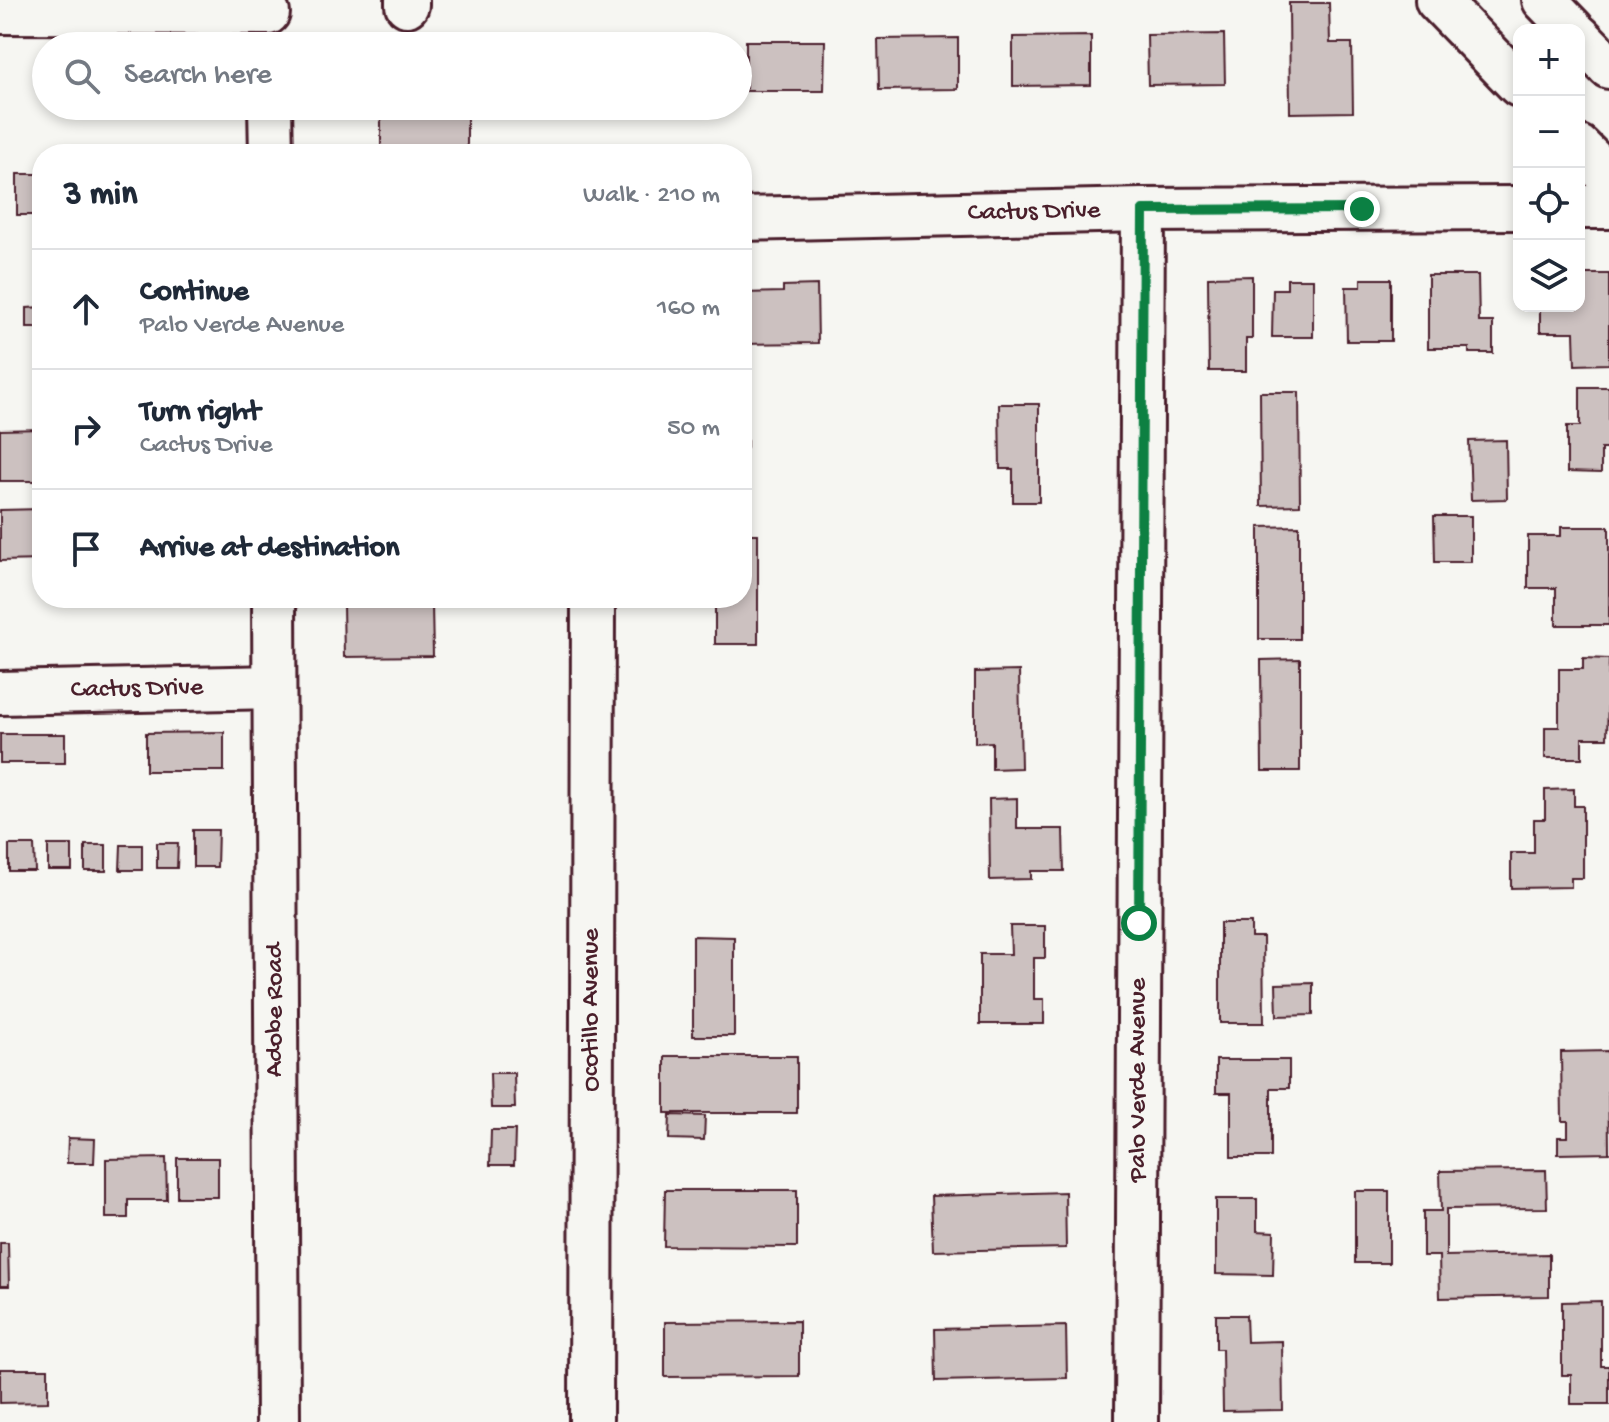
<!DOCTYPE html>
<html lang="en">
<head>
<meta charset="utf-8">
<style>
	body { margin:0; font-family:"Gochi Hand",sans-serif; background:#f6f6f7; color:#1f2937 }
	.controls { position:absolute; right:24px; top:24px; display:grid; overflow:hidden; border-radius:16px; box-shadow:0 4px 12px #0003 }
	.controls button { width:72px; height:72px; display:grid; place-items:center; padding:0; border:0; border-bottom:2px solid #e0e1e3; background:#fff; color:#1f2937; font:40px sans-serif }
	.stop { position:absolute; width:24px; height:24px; margin:-18px; border:6px solid #0b8043; border-radius:50%; background:#fff }
	.stop.end { background:#0b8043; border-color:#fff; box-shadow:0 2px 8px #0008 }
	.list { margin:0; padding:0; list-style:none }
	h2 { display:flex; justify-content:space-between; align-items:center; height:104px; margin:0; padding:0 32px; font-size:34px }
	h2 small { font-size:26px; font-weight:400; color:#747a83 }
	.list li { display:grid; grid-template-columns:52px 1fr auto; gap:24px; align-items:center; box-sizing:border-box; height:120px; padding:0 32px; border-top:2px solid #e0e1e3 }
	.list b { display:block; font-size:30px; white-space:nowrap }
	.list p { margin:0; font-size:26px; white-space:nowrap; color:#747a83 }
	.list em { font-size:26px; font-style:normal; color:#747a83 }
	.icon { flex:none; width:44px; height:44px; fill:none; stroke:currentColor; stroke-width:2; stroke-linecap:round; stroke-linejoin:round }
	.map { position:relative; flex:none; width:1609px; height:1422px; overflow:hidden }
	.search { position:absolute; background:#fff; box-shadow:0 4px 12px #0003; left:32px; top:32px; width:720px; height:88px; display:flex; align-items:center; gap:20px; box-sizing:border-box; padding:0 28px; border-radius:44px; color:#747a83; font-size:30px }
	.panel { position:absolute; background:#fff; box-shadow:0 4px 12px #0003; left:32px; top:144px; width:720px; height:464px; border-radius:32px }
	.map>svg:first-child { display:block }
</style>
</head>
<body>
<div class="map">
<svg width="1609" height="1422" viewBox="0 0 1609 1422">
	<rect width="100%" height="100%" fill="#f6f6f2"/>
	<filter id="ink" filterUnits="userSpaceOnUse"><feTurbulence type="fractalNoise" baseFrequency=".0125" numOctaves="2"/><feDisplacementMap in="SourceGraphic" scale="16" xChannelSelector="R" yChannelSelector="G"/><feConvolveMatrix kernelMatrix="1 2 1 2 8 2 1 2 1" color-interpolation-filters="sRGB"/></filter>
	<g filter="url(#ink)">
		<!-- building -->
		<g fill="#ccc1c0" stroke="#4a1f2b" stroke-width="2">
			<polygon points="1289,3 1329,3 1330,43 1352,43 1353,112 1290,113"/>
			<polygon points="466,32 466,46 409,46 409,33"/>
			<polygon points="1224,34 1225,84 1148,85 1147,35"/>
			<polygon points="1091,36 1091,85 1013,86 1013,37"/>
			<polygon points="958,38 958,89 879,90 878,39"/>
			<polygon points="746,41 825,41 824,91 746,91"/>
			<polygon points="690,44 691,46 612,46 612,45"/>
			<rect x="381" y="106" width="86" height="48"/>
			<rect x="17" y="174" width="25" height="41"/>
			<polygon points="41,274 42,274 42,328 27,328 27,308 42,307"/>
			<polygon points="1579,274 1609,274 1609,364 1575,365 1574,332 1540,332 1540,306 1579,306"/>
			<polygon points="1428,275 1478,275 1479,322 1493,322 1493,353 1469,353 1469,348 1428,348"/>
			<polygon points="1252,276 1252,339 1246,339 1246,371 1209,371 1208,277"/>
			<polygon points="1287,279 1313,279 1313,337 1272,337 1273,289 1287,289"/>
			<polygon points="1361,279 1391,279 1391,341 1347,341 1346,287 1361,287"/>
			<polygon points="817,285 818,343 742,344 742,293 783,292 783,286"/>
			<polygon points="1580,387 1609,387 1609,449 1601,449 1601,473 1567,472 1567,426 1580,426"/>
			<polygon points="1260,392 1299,392 1300,505 1261,506"/>
			<polygon points="999,404 1039,404 1039,502 1013,502 1013,469 1000,469"/>
			<polygon points="742,417 747,417 747,448 742,449"/>
			<polygon points="42,429 42,481 0,481 0,430"/>
			<polygon points="1506,440 1507,499 1471,500 1469,441"/>
			<polygon points="42,509 42,560 0,561 0,510"/>
			<polygon points="1434,516 1471,516 1471,562 1435,562"/>
			<polygon points="1299,526 1299,639 1259,639 1259,527"/>
			<polygon points="1561,527 1609,527 1609,625 1556,625 1556,588 1528,588 1528,536 1561,536"/>
			<polygon points="742,534 758,534 758,644 715,644 715,598 742,598"/>
			<polygon points="432,604 433,656 344,657 343,605"/>
			<polygon points="1583,658 1609,659 1607,738 1582,738 1582,758 1545,758 1545,727 1559,727 1559,669 1583,669"/>
			<polygon points="1300,659 1300,771 1262,771 1261,660"/>
			<polygon points="1019,671 1021,768 992,769 992,742 975,743 975,672"/>
			<polygon points="224,732 224,771 146,771 146,733"/>
			<rect x="0" y="734" width="65" height="29"/>
			<polygon points="1574,789 1574,806 1583,806 1583,878 1571,878 1571,887 1511,888 1511,853 1534,853 1534,819 1545,819 1545,790"/>
			<polygon points="1017,798 1017,829 1063,829 1064,871 1031,871 1031,879 990,880 989,799"/>
			<polygon points="193,830 218,830 217,867 193,867"/>
			<polygon points="157,843 178,843 177,868 157,868"/>
			<polygon points="9,845 34,845 35,871 9,871"/>
			<rect x="48" y="845" width="24" height="25"/>
			<rect x="85" y="845" width="21" height="26"/>
			<polygon points="121,845 142,845 142,870 120,870"/>
			<polygon points="1220,923 1251,923 1251,937 1263,937 1264,1023 1220,1023"/>
			<polygon points="1010,926 1045,926 1045,958 1034,958 1034,999 1044,999 1044,1024 980,1024 980,954 1011,954"/>
			<polygon points="693,936 734,937 734,1036 693,1036"/>
			<polygon points="1313,983 1313,1015 1277,1016 1276,984"/>
			<polygon points="1608,1051 1609,1153 1558,1154 1558,1137 1568,1137 1568,1121 1562,1121 1561,1052"/>
			<rect x="665" y="1056" width="132" height="57"/>
			<polygon points="1216,1060 1289,1060 1289,1088 1271,1088 1271,1157 1231,1157 1231,1093 1216,1093"/>
			<polygon points="490,1073 514,1073 515,1108 491,1108"/>
			<polygon points="670,1115 705,1116 704,1140 669,1139"/>
			<polygon points="491,1130 515,1130 514,1165 490,1165"/>
			<polygon points="68,1138 95,1139 94,1163 67,1163"/>
			<polygon points="166,1158 167,1200 128,1200 128,1218 106,1218 106,1159"/>
			<rect x="177" y="1158" width="41" height="39"/>
			<polygon points="1546,1170 1547,1208 1446,1209 1446,1256 1549,1254 1549,1296 1440,1298 1439,1256 1423,1256 1423,1211 1441,1211 1440,1171"/>
			<polygon points="665,1190 797,1190 797,1247 664,1246"/>
			<rect x="1355" y="1191" width="34" height="72"/>
			<polygon points="1065,1192 1066,1248 933,1251 931,1196"/>
			<polygon points="1216,1199 1257,1199 1257,1231 1274,1232 1273,1275 1216,1274"/>
			<polygon points="0,1243 8,1243 9,1286 0,1286"/>
			<polygon points="1601,1301 1601,1366 1609,1366 1609,1404 1571,1404 1571,1375 1562,1375 1562,1302"/>
			<polygon points="1216,1315 1246,1315 1247,1342 1282,1341 1283,1410 1223,1411 1222,1349 1216,1349"/>
			<polygon points="799,1321 799,1376 665,1377 665,1322"/>
			<polygon points="1066,1326 1067,1378 936,1381 935,1329"/>
			<polygon points="0,1369 48,1369 48,1402 0,1403"/>
		</g>
		<g fill="none" stroke-linecap="round" stroke-linejoin="round">
			<defs>
				<g id="minor">
					<polyline points="407,0 407,5"/>
					<polyline points="1437,0 1519,85"/>
					<polyline points="1544,0 1573,30"/>
					<polyline points="0,12 268,13"/>
					<polyline points="1579,36 1609,67"/>
					<polyline points="270,106 271,154"/>
					<polyline points="1579,147 1609,177"/>
					<polyline points="1579,207 1609,207"/>
					<polyline points="742,219 1143,210 1519,208"/>
					<polyline points="274,598 278,1422"/>
					<polyline points="0,693 274,687"/>
					<polyline points="591,1422 593,598"/>
					<polyline points="1137,1422 1143,210"/>
				</g>
			</defs>
			<!-- minor casing -->
			<use href="#minor" stroke="#4a1f2b" stroke-width="48"/>
			<!-- minor -->
			<use href="#minor" stroke="#f6f6f2" stroke-width="42"/>
		</g>
	</g>
	<g fill="none" stroke-linecap="round" stroke-linejoin="round" filter="url(#ink)">
		<!-- route -->
		<polyline stroke="#0b8043" stroke-width="10" points="1139,923 1143,210 1362,209"/>
	</g>
	<g text-anchor="middle" dominant-baseline="central" stroke-width="7" stroke-linejoin="round" paint-order="stroke">
		<!-- street labels -->
		<g font-size="26" fill="#4a1f2b" stroke="#f6f6f2">
			<text transform="translate(1034 213) rotate(-1)">Cactus Drive</text>
			<text transform="translate(137 690) rotate(-1)">Cactus Drive</text>
			<text transform="translate(276 1010) rotate(-90)">Adobe Road</text>
			<text transform="translate(592 1010) rotate(-90)">Ocotillo Avenue</text>
			<text transform="translate(1139 1080) rotate(-90)">Palo Verde Avenue</text>
		</g>
	</g>
</svg>
<div class="controls">
<button>+</button>
<button>−</button>
<button><svg class="icon" aria-label="locate" viewBox="0 0 24 24"><circle cx="12" cy="12" r="6"/><path d="M12 2v4M12 18v4M2 12h4M18 12h4"/></svg></button>
<button><svg class="icon" aria-label="layers" viewBox="0 0 24 24"><path d="M12 4l9 5-9 5-9-5zM3 14l9 5 9-5"/></svg></button>
</div>
<div class="stop" style="left:1139px;top:923px"></div>
<div class="stop end" style="left:1362px;top:209px"></div>
<div class="search"><svg class="icon" aria-label="search" viewBox="0 0 24 24"><circle cx="10" cy="10" r="6"/><path d="M15 15l6 6"/></svg>Search here</div>
<section class="panel">
<h2>3 min<small>Walk · 210 m</small></h2>
<ul class="list">
<li><svg class="icon" aria-label="ahead" viewBox="0 0 24 24"><path d="M12 20V5M6 11l6-6 6 6"/></svg><div><b>Continue</b><p>Palo Verde Avenue</p></div><em>160 m</em></li>
<li><svg class="icon" aria-label="right" viewBox="0 0 24 24"><path d="M7 20v-9h11M14 6l5 5-5 5"/></svg><div><b>Turn right</b><p>Cactus Drive</p></div><em>50 m</em></li>
<li><svg class="icon" aria-label="arrive" viewBox="0 0 24 24"><path d="M6 21V4h12l-3 4 3 4H6"/></svg><div><b>Arrive at destination</b></div></li>
</ul>
</section>
</div>
</body>
</html>
